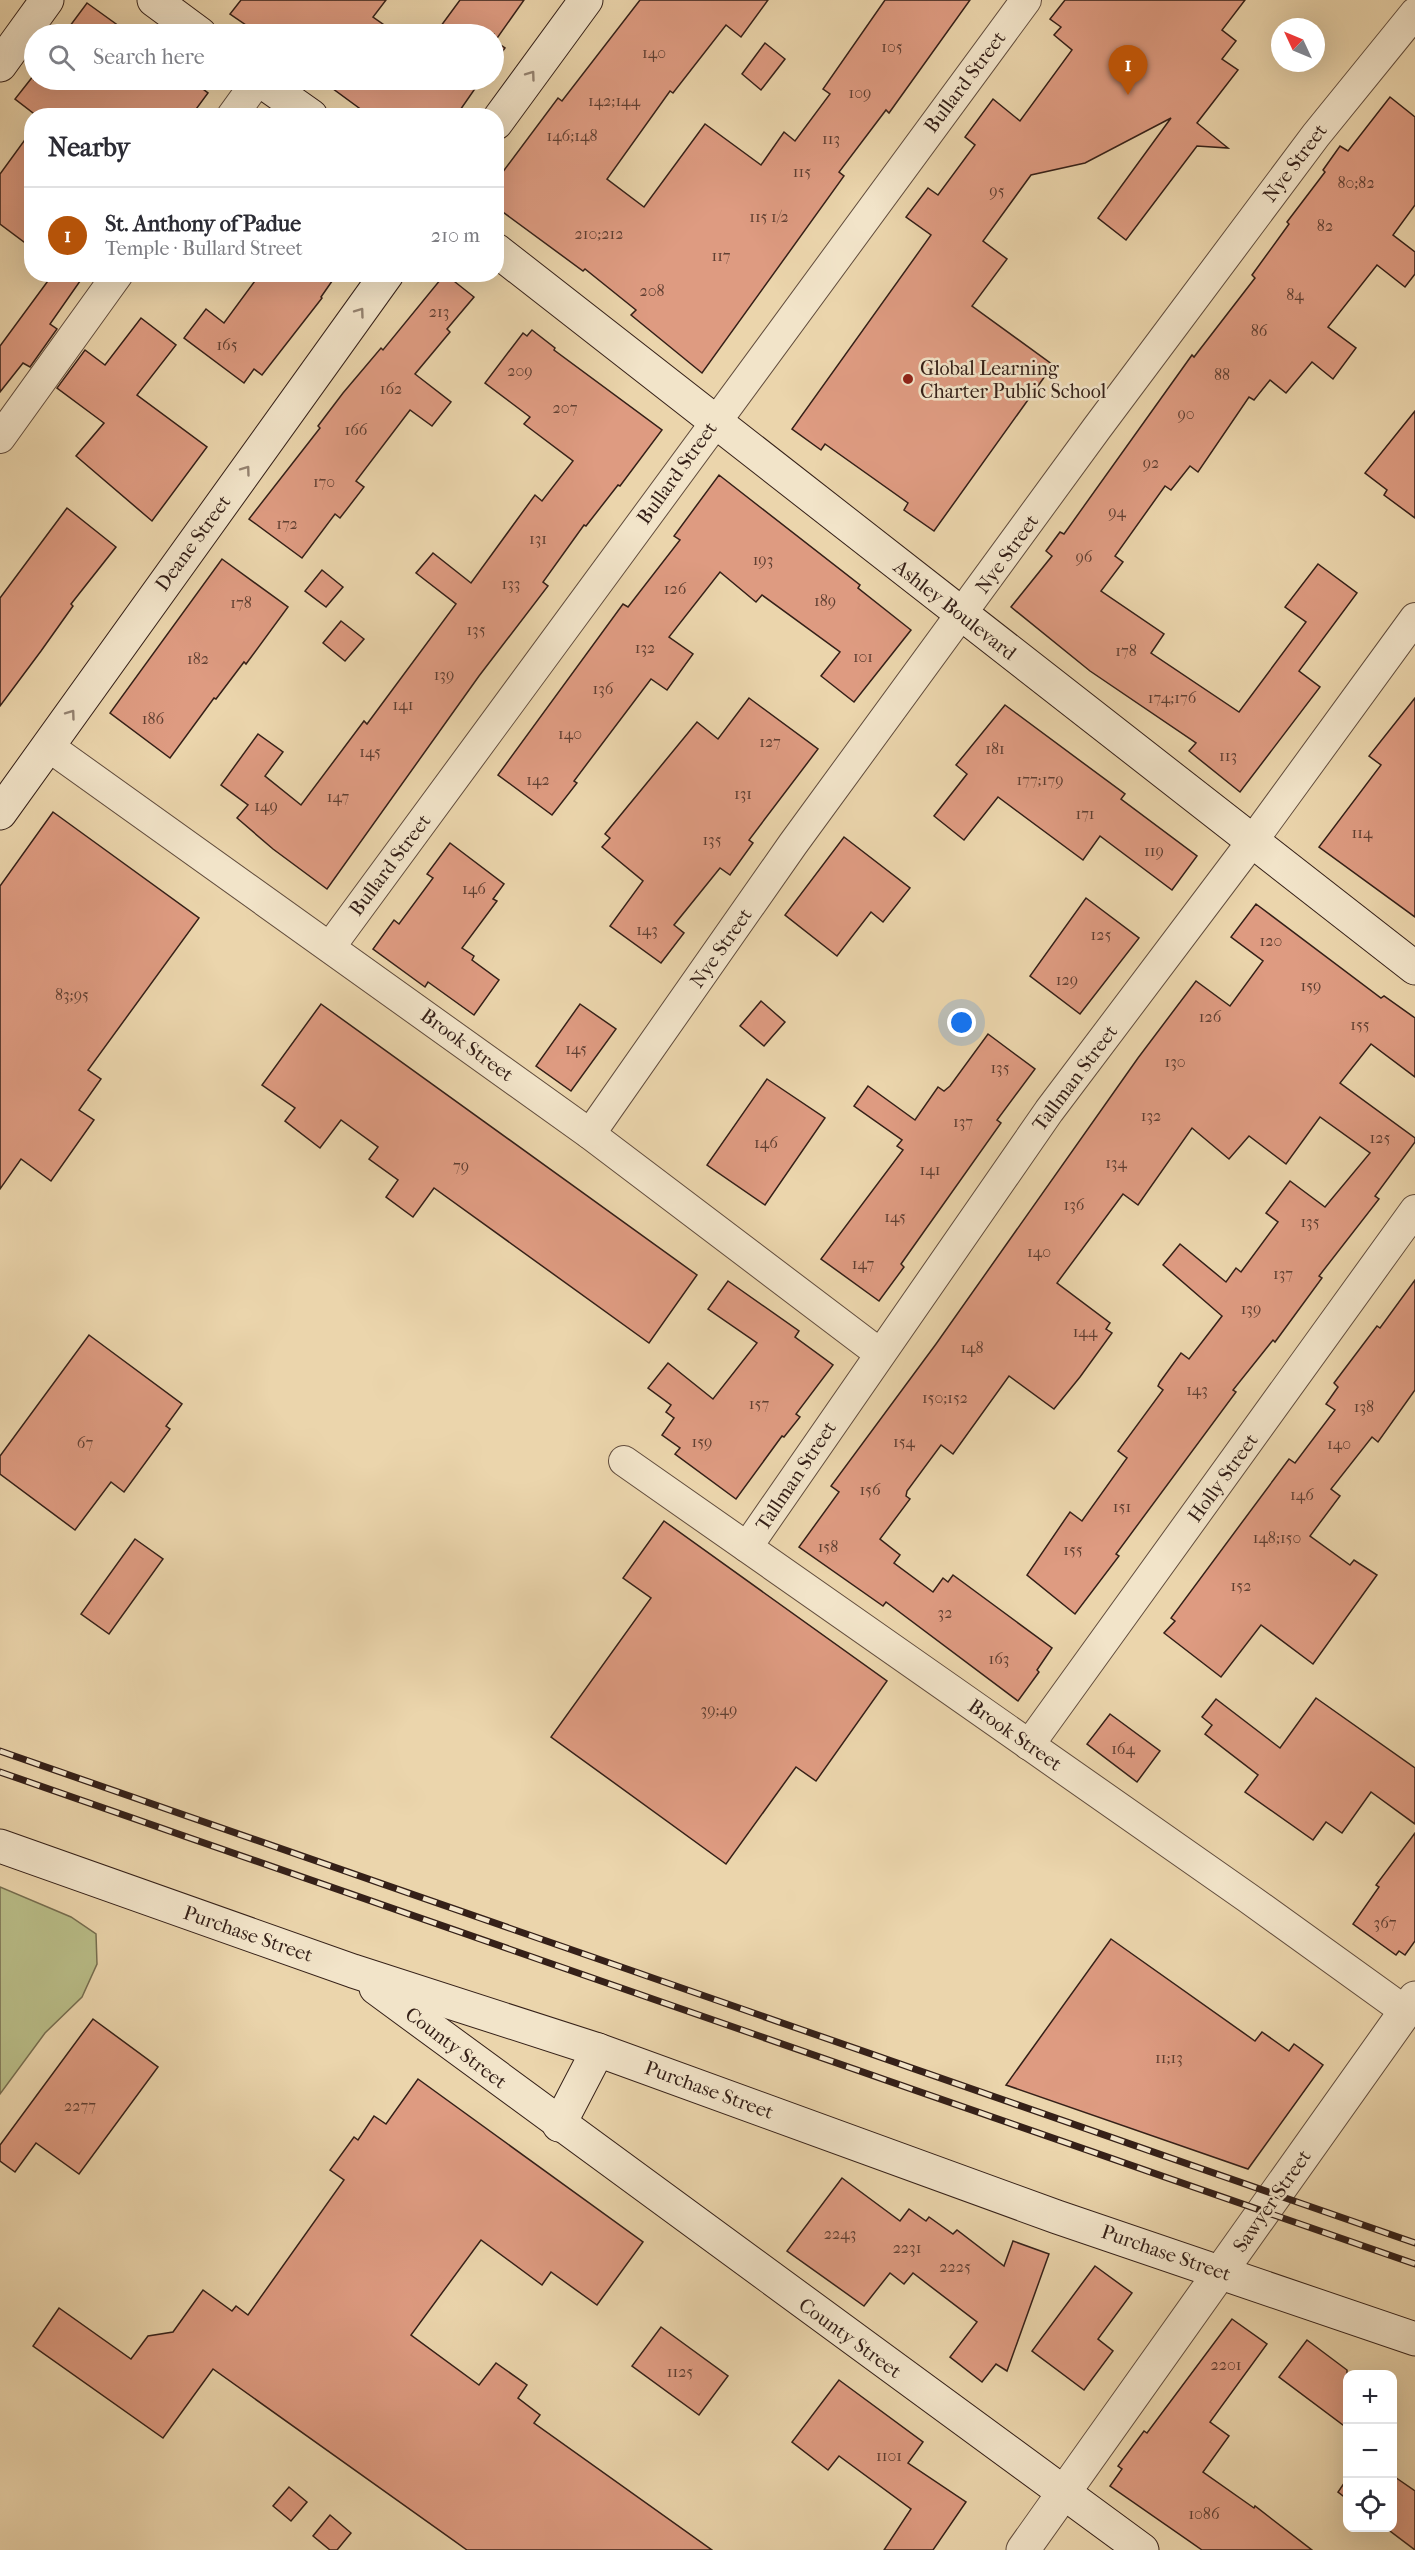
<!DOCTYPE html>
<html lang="en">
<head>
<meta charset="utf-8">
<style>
	body { margin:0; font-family:"IM FELL French Canon",serif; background:#f2f2f3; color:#2b2b33 }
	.controls { position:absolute; right:18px; bottom:18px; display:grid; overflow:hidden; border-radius:12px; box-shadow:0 6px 24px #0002 }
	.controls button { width:54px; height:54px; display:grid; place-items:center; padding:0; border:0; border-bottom:2px solid #e1e1e2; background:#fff; color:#2b2b33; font:30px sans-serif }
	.compass { position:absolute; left:1271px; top:18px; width:54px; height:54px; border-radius:50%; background:#fff; box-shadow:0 6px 24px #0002; rotate:314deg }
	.you { position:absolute; left:962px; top:1023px; width:21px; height:21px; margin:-15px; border:4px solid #fff; border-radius:50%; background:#1a73e8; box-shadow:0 0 0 9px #1a73e833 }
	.badge { display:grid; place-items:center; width:39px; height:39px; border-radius:50%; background:#b45309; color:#fff; font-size:20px; font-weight:700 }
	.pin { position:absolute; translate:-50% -50px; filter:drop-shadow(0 2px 3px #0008) }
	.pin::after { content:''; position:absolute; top:32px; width:21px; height:18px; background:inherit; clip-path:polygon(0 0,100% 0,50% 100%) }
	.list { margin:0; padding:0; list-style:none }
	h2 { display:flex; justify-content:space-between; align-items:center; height:78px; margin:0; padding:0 24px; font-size:26px }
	h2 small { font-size:20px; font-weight:400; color:#7c7c81 }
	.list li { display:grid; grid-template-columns:39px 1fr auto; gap:18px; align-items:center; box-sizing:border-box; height:96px; padding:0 24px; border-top:2px solid #e1e1e2 }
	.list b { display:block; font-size:22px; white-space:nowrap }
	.list p { margin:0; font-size:20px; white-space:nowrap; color:#7c7c81 }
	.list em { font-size:20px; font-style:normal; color:#7c7c81 }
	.icon { flex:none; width:33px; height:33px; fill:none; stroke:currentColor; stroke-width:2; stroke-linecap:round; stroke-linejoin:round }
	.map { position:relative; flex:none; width:1415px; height:2550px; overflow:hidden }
	.search { position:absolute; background:#fff; box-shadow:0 6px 24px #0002; left:24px; top:24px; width:480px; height:66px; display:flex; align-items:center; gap:15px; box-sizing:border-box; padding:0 21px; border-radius:33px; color:#7c7c81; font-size:22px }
	.panel { position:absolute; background:#fff; box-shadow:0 6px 24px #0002; left:24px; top:108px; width:480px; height:174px; border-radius:24px }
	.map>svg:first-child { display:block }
</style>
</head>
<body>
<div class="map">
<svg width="1415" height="2550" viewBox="0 0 1415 2550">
	<rect width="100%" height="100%" fill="#ebd5ac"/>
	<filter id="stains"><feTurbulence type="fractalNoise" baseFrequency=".00333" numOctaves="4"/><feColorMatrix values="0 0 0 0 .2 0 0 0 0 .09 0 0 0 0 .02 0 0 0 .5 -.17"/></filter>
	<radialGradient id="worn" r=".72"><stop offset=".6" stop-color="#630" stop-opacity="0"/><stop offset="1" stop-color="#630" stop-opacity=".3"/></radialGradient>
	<!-- green -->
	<polygon fill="#b9bd88" stroke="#776e50" stroke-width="1.5" points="0,1887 71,1917 96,1934 97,1964 82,1997 45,2033 0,2094"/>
	<!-- building -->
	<g fill="#de9b81" stroke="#352018" stroke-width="1.5">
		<polygon points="241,0 386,0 373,17 397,34 259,34 230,14"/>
		<polygon points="460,0 524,0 495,41 505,48 494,63 494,34 435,34"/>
		<polygon points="640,0 768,0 741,37 726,25 673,93 670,91 607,179 644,207 705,124 761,165 784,132 795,141 830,94 823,89 885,0 970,0 889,113 886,110 839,172 844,176 702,373 631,315 636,310 585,269 583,271 496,207 496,181 558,98 562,101"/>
		<polygon points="1065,0 1245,0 1222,30 1236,41 1222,59 1238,70 1197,123 1228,148 1197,146 1126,240 1098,218 1171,118 1085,163 1031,175 983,241 1007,259 972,306 1053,365 934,531 904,510 908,503 825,444 821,450 792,429 931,235 906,217 928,188 938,195 975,145 965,137 993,99 1020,121 1072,50 1054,35 1061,27 1050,19"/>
		<polygon points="87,3 130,34 64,34"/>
		<polygon points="765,43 785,59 761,90 742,74"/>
		<polygon points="34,75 34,80 191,80 208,93 191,116 37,116 15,99"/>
		<polygon points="321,80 481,80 456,116 370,116"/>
		<polygon points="1390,97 1415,117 1415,205 1393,235 1415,252 1415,274 1405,287 1377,265 1328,327 1356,348 1333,379 1312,362 1286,393 1270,380 1254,400 1249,397 1198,472 1190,466 1171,490 1165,486 1115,556 1123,562 1101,591 1164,634 1151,653 1239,712 1306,622 1285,607 1318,564 1357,593 1299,671 1320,687 1240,792 1189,751 1196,743 1090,671 1011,607 1052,556 1046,551 1060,532 1064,534 1192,355 1194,357 1255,278 1252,275 1289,224 1287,222 1325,172 1323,170 1340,146 1348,151"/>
		<polygon points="32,130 32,248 0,224 0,174"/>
		<polygon points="53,274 85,274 50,324 57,329 30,367 23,363 0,392 0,346"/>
		<polygon points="260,274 337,274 321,297 322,298 262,375 254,369 244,383 184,338 206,309 224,323"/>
		<polygon points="445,274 474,297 447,329 450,332 415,374 451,402 432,426 410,410 356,481 364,487 340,518 335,514 302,558 249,519 320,428 318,426 343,393 381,348 383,350"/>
		<polygon points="141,318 176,345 137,395 207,447 152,521 76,456 104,423 57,388 85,350 105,365"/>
		<polygon points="532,330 555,348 554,350 662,430 620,486 618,485 586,526 584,525 543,582 548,586 479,676 327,889 273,849 237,818 248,805 221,785 258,734 283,752 265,776 301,805 364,721 367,724 456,604 416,573 433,553 471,583 535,495 542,501 573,461 524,424 530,417 485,383 523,333 527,336"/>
		<polygon points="1415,411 1415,518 1384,495 1387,490 1365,473"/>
		<polygon points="719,475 860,585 858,588 911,630 854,702 821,676 840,652 762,595 756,602 720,572 669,637 693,654 667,690 651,679 574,781 577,783 552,815 498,775 623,604 628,607 680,540 674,536"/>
		<polygon points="67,508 116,547 71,604 73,606 41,651 0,706 0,598"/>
		<polygon points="222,559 288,607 246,664 244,662 216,699 214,698 170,758 110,713"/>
		<polygon points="322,570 343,587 326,607 305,591"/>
		<polygon points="341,621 364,639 345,661 323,643"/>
		<polygon points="749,698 818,749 749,840 753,843 730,875 720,868 674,925 684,933 661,963 610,926 643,881 602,847 610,838 605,834 697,722 718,739"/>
		<polygon points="1415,698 1415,917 1319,847 1381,765 1369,756"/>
		<polygon points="1005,705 1125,794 1121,799 1197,856 1172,890 1100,836 1083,860 998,797 964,840 934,816 967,774 956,765"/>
		<polygon points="53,812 199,918 88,1070 101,1079 79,1110 94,1120 51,1181 21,1159 0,1189 0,886"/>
		<polygon points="844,837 910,888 883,922 871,912 837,956 785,915"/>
		<polygon points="450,843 504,884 493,899 497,901 462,948 474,956 472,960 499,980 474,1015 428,982 425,987 373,949 394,920 399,924 433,878 427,874"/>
		<polygon points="1086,898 1139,938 1080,1014 1030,976"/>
		<polygon points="1256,904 1381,998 1384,996 1415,1018 1415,1077 1371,1044 1340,1083 1415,1138 1415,1142 1375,1196 1379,1199 1319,1276 1322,1278 1275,1342 1273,1340 1233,1390 1236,1392 1116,1554 1119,1556 1075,1614 1027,1575 1070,1512 1082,1521 1127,1458 1118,1451 1163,1390 1158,1386 1160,1382 1181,1353 1189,1359 1222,1316 1163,1265 1180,1244 1226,1282 1236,1268 1241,1272 1278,1222 1266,1213 1290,1181 1325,1207 1370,1153 1320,1117 1286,1164 1249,1136 1229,1159 1192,1128 1138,1205 1123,1194 1057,1283 1110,1323 1106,1329 1112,1333 1080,1377 1054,1409 1009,1376 953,1454 941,1445 907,1491 906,1496 910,1499 880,1539 900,1555 894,1563 933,1592 943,1578 948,1582 953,1575 1052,1648 1037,1670 1039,1672 1018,1701 886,1602 883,1606 799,1547 839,1492 831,1486 936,1344 1138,1058 1196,981 1230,1006 1263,961 1231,937"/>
		<polygon points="761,1001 785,1022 764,1046 740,1026"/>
		<polygon points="321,1004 697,1275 649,1343 434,1188 413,1217 386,1197 398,1180 369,1159 378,1147 341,1120 320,1148 285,1121 295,1108 262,1085"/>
		<polygon points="580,1004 616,1029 571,1091 536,1066"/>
		<polygon points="988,1034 1035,1069 997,1120 1001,1123 901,1264 904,1267 879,1301 821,1259 903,1150 897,1146 902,1140 854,1106 868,1086 915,1120 938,1087 944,1091 950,1086"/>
		<polygon points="767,1079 825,1118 765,1205 707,1165"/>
		<polygon points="1415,1280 1415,1390 1378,1442 1372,1437 1331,1489 1340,1496 1310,1536 1350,1565 1354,1560 1377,1575 1313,1664 1261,1625 1221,1677 1164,1633 1175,1621 1171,1618 1289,1459 1295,1463 1335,1410 1326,1404 1338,1387 1334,1383 1377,1326 1380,1328"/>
		<polygon points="728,1281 799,1331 795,1337 833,1365 796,1414 800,1417 784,1437 782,1436 736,1499 675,1454 680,1448 662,1435 674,1418 666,1412 671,1405 648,1388 668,1363 713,1399 757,1343 708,1309"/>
		<polygon points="89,1335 182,1404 166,1426 170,1429 124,1492 111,1482 75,1530 0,1474 0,1456"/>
		<polygon points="664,1521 887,1681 816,1781 796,1767 726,1864 551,1737 651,1598 623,1578"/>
		<polygon points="135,1539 163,1559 109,1634 81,1614"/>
		<polygon points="1316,1698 1415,1768 1415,1824 1371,1792 1342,1833 1326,1822 1313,1840 1245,1792 1258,1775 1205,1734 1212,1725 1202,1717 1216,1699 1280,1748"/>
		<polygon points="1110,1714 1160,1751 1137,1782 1087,1744"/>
		<polygon points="1415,1833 1415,1941 1405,1955 1399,1951 1396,1955 1353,1924 1379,1887 1376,1885"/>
		<polygon points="1111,1939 1255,2041 1262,2032 1289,2051 1294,2044 1323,2065 1248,2169 1006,2085"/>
		<polygon points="93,2019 158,2067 79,2174 36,2143 15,2172 0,2161 0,2145"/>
		<polygon points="418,2079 643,2242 597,2305 551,2272 542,2285 481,2240 411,2335 479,2385 496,2363 527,2385 518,2398 540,2415 534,2423 712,2550 467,2550 213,2369 163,2438 33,2346 59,2308 131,2359 148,2336 173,2332 203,2290 232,2311 236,2306 248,2315 344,2180 330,2170 354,2137 358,2140 374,2116 386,2124"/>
		<polygon points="842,2178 900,2221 909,2209 926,2221 929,2217 953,2234 957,2230 1004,2266 1013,2241 1049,2254 1007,2371 996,2364 982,2382 950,2357 977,2322 913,2273 904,2284 890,2273 864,2306 787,2251"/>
		<polygon points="1095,2266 1132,2293 1098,2339 1113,2351 1084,2390 1032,2351"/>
		<polygon points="1232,2319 1267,2344 1210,2422 1229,2436 1203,2472 1254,2508 1255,2506 1312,2550 1202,2550 1110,2486 1122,2469 1118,2466 1144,2431 1147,2433"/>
		<polygon points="661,2327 728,2376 699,2415 632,2366"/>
		<polygon points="1307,2340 1347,2370 1347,2428 1279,2377"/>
		<polygon points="839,2380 923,2442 908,2463 966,2502 933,2550 884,2550 911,2509 839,2456 828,2470 792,2442"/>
		<polygon points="1392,2475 1415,2491 1415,2550 1386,2528 1392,2528"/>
		<polygon points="1347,2479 1347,2499 1338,2492"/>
		<polygon points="289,2487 307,2502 291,2521 273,2506"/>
		<polygon points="330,2515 351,2533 337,2550 330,2550 313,2536"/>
	</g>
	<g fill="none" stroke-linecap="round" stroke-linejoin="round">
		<defs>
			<g id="minor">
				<polyline points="232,116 258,80"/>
				<polyline points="0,438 118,274"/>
				<polyline points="48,746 590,1134 879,1353"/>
				<polyline points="330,947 1026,0"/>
				<polyline points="590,1134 793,844 1097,428 1316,135 1415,13"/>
				<polyline points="624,1461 1248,1898 1405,2011"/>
				<polyline points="747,1547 1049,1111 1251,843 1415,618"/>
				<polyline points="1029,1745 1415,1210"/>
			</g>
			<polyline id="tertiary" points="1023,2550 1415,1998"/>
			<g id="secondary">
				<polyline points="154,0 200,34"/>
				<polyline points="0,65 47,0"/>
				<polyline points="260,80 311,116"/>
				<polyline points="496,123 586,0"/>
				<polyline points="496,250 1415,968"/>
				<polyline points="0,813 387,274"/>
				<polyline points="0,1846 353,1971 598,2050 1057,2217 1415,2339"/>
				<polyline points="376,1988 1142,2550"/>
				<polyline points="559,2125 598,2050"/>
			</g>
		</defs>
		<!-- minor casing -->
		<use href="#minor" stroke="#624d3d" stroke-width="32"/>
		<!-- tertiary casing -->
		<use href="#tertiary" stroke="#624d3d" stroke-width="35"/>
		<!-- secondary casing -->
		<use href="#secondary" stroke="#352018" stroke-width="35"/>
		<!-- minor -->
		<use href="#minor" stroke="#f2e4c9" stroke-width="30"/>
		<!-- tertiary -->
		<use href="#tertiary" stroke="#f2e4c9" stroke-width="33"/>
		<!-- secondary -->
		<use href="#secondary" stroke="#f2e4c9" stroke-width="33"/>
		<defs>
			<g id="rail">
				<polyline points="0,1751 1415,2243"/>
				<polyline points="0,1772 1415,2264"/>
			</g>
		</defs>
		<!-- rail casing -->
		<use href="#rail" stroke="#352018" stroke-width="7"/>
		<!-- rail -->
		<use href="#rail" stroke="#f2e4c9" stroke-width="4.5" stroke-dasharray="14" stroke-linecap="butt"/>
	</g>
	<!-- one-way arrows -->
	<defs><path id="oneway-chevron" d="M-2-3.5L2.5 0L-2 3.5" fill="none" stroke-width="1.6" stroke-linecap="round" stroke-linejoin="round" transform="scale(1.5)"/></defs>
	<g stroke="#948270">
		<use href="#oneway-chevron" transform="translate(531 75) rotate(-54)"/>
		<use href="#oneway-chevron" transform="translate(360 312) rotate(-54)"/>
		<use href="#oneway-chevron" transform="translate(246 470) rotate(-54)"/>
		<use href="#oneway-chevron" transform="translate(71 714) rotate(-54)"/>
	</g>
	<!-- markers -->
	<circle fill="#8f2418" stroke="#f2e4c9" stroke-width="2" cx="908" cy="379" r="6"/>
	<g text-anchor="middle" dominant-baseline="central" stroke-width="5" stroke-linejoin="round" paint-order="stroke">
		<!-- number labels -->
		<g font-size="16" fill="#5f3f32">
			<text x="892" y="46">105</text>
			<text x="654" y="52">140</text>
			<text x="860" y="92">109</text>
			<text x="614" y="100">142;144</text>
			<text x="572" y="135">146;148</text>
			<text x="831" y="138">113</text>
			<text x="802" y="171">115</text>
			<text x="1356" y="182">80;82</text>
			<text x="997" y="190">95</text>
			<text x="769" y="216">115 1/2</text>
			<text x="1325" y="225">82</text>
			<text x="599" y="233">210;212</text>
			<text x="721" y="255">117</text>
			<text x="652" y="290">208</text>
			<text x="1295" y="294">84</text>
			<text x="439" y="311">213</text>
			<text x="1259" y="330">86</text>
			<text x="227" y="344">165</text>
			<text x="520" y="370">209</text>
			<text x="1222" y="374">88</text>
			<text x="391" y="388">162</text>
			<text x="565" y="407">207</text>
			<text x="1186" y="413">90</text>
			<text x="356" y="429">166</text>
			<text x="1151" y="462">92</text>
			<text x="324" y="481">170</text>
			<text x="1117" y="511">94</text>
			<text x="287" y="523">172</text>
			<text x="538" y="538">131</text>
			<text x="1084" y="556">96</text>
			<text x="763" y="559">193</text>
			<text x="511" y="583">133</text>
			<text x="675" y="588">126</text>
			<text x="825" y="600">189</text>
			<text x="241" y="602">178</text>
			<text x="476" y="629">135</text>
			<text x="645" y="647">132</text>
			<text x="1126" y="650">178</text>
			<text x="863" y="656">101</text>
			<text x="198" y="658">182</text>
			<text x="444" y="674">139</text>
			<text x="603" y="688">136</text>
			<text x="1172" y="697">174;176</text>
			<text x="403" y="704">141</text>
			<text x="153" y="718">186</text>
			<text x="570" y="733">140</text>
			<text x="770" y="741">127</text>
			<text x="995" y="748">181</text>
			<text x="370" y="751">145</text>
			<text x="1228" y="755">113</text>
			<text x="538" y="779">142</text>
			<text x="1040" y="779">177;179</text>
			<text x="743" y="793">131</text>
			<text x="338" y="796">147</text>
			<text x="266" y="805">149</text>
			<text x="1085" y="813">171</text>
			<text x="1362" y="832">114</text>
			<text x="712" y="839">135</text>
			<text x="1154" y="850">119</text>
			<text x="474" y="888">146</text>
			<text x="647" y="929">143</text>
			<text x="1101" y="934">125</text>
			<text x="1271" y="940">120</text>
			<text x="1067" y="979">129</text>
			<text x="1311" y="985">159</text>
			<text x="72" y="994">83;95</text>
			<text x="1210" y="1016">126</text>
			<text x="1360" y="1024">155</text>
			<text x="576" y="1048">145</text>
			<text x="1175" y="1061">130</text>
			<text x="1000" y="1067">135</text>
			<text x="1151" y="1115">132</text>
			<text x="963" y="1121">137</text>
			<text x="1380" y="1137">125</text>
			<text x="766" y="1142">146</text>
			<text x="1116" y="1162">134</text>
			<text x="461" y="1165">79</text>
			<text x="930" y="1169">141</text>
			<text x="1074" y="1204">136</text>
			<text x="895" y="1216">145</text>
			<text x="1310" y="1221">135</text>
			<text x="1039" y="1251">140</text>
			<text x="863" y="1263">147</text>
			<text x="1283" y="1273">137</text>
			<text x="1251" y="1308">139</text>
			<text x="1085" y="1331">144</text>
			<text x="972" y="1347">148</text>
			<text x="1197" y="1389">143</text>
			<text x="945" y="1397">150;152</text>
			<text x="759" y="1403">157</text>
			<text x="1364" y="1406">138</text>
			<text x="702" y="1441">159</text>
			<text x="904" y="1441">154</text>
			<text x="85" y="1442">67</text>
			<text x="1339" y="1443">140</text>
			<text x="870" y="1489">156</text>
			<text x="1302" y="1494">146</text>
			<text x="1122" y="1506">151</text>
			<text x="1277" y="1537">148;150</text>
			<text x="828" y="1546">158</text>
			<text x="1073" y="1549">155</text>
			<text x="1241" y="1585">152</text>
			<text x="945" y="1612">32</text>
			<text x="999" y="1658">163</text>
			<text x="719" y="1709">39;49</text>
			<text x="1123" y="1748">164</text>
			<text x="1385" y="1922">367</text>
			<text x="1169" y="2057">11;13</text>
			<text x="80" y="2105">2277</text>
			<text x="840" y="2233">2243</text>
			<text x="907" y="2247">2231</text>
			<text x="955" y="2266">2225</text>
			<text x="1226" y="2364">2201</text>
			<text x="680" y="2371">1125</text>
			<text x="889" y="2455">1101</text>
			<text x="1204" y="2513">1086</text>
		</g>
		<!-- street labels -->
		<g font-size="20" fill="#352018" stroke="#f2e4c9">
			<text transform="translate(965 82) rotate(-53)">Bullard Street</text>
			<text transform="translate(1295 163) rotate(-53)">Nye Street</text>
			<text transform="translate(677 473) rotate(-54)">Bullard Street</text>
			<text transform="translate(193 543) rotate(-54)">Deane Street</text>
			<text transform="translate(1007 554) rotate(-54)">Nye Street</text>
			<text transform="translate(955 610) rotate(38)">Ashley Boulevard</text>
			<text transform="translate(390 865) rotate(-53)">Bullard Street</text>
			<text transform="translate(721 948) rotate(-55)">Nye Street</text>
			<text transform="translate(467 1045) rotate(36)">Brook Street</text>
			<text transform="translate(1075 1078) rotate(-53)">Tallman Street</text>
			<text transform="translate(796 1476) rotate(-56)">Tallman Street</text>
			<text transform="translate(1223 1478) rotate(-54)">Holly Street</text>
			<text transform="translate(1015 1735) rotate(35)">Brook Street</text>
			<text transform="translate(248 1934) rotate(19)">Purchase Street</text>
			<text transform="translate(456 2048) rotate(37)">County Street</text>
			<text transform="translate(709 2090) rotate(20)">Purchase Street</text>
			<text transform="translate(1272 2201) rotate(-55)">Sawyer Street</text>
			<text transform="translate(1166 2253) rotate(19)">Purchase Street</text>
			<text transform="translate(850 2338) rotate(36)">County Street</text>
		</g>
		<!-- poi labels -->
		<g font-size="20" fill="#352018" stroke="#f2e4c9" text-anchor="start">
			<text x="920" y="368">Global Learning<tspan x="920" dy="23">Charter Public School</tspan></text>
		</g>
	</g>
	<rect width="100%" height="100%" filter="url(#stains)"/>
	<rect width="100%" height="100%" fill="url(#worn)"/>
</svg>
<div class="controls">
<button>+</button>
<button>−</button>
<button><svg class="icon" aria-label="locate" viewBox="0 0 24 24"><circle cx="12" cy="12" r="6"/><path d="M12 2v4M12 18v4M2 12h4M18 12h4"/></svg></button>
</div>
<svg class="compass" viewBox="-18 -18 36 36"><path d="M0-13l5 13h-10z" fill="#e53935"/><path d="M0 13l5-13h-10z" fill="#7c7c81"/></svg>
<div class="you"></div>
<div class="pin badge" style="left:1128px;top:95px">1</div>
<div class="search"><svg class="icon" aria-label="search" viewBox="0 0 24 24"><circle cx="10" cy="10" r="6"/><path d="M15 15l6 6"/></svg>Search here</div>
<section class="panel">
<h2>Nearby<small></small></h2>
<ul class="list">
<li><span class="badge">1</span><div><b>St. Anthony of Padue</b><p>Temple · Bullard Street</p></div><em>210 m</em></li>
</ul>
</section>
</div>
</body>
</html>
